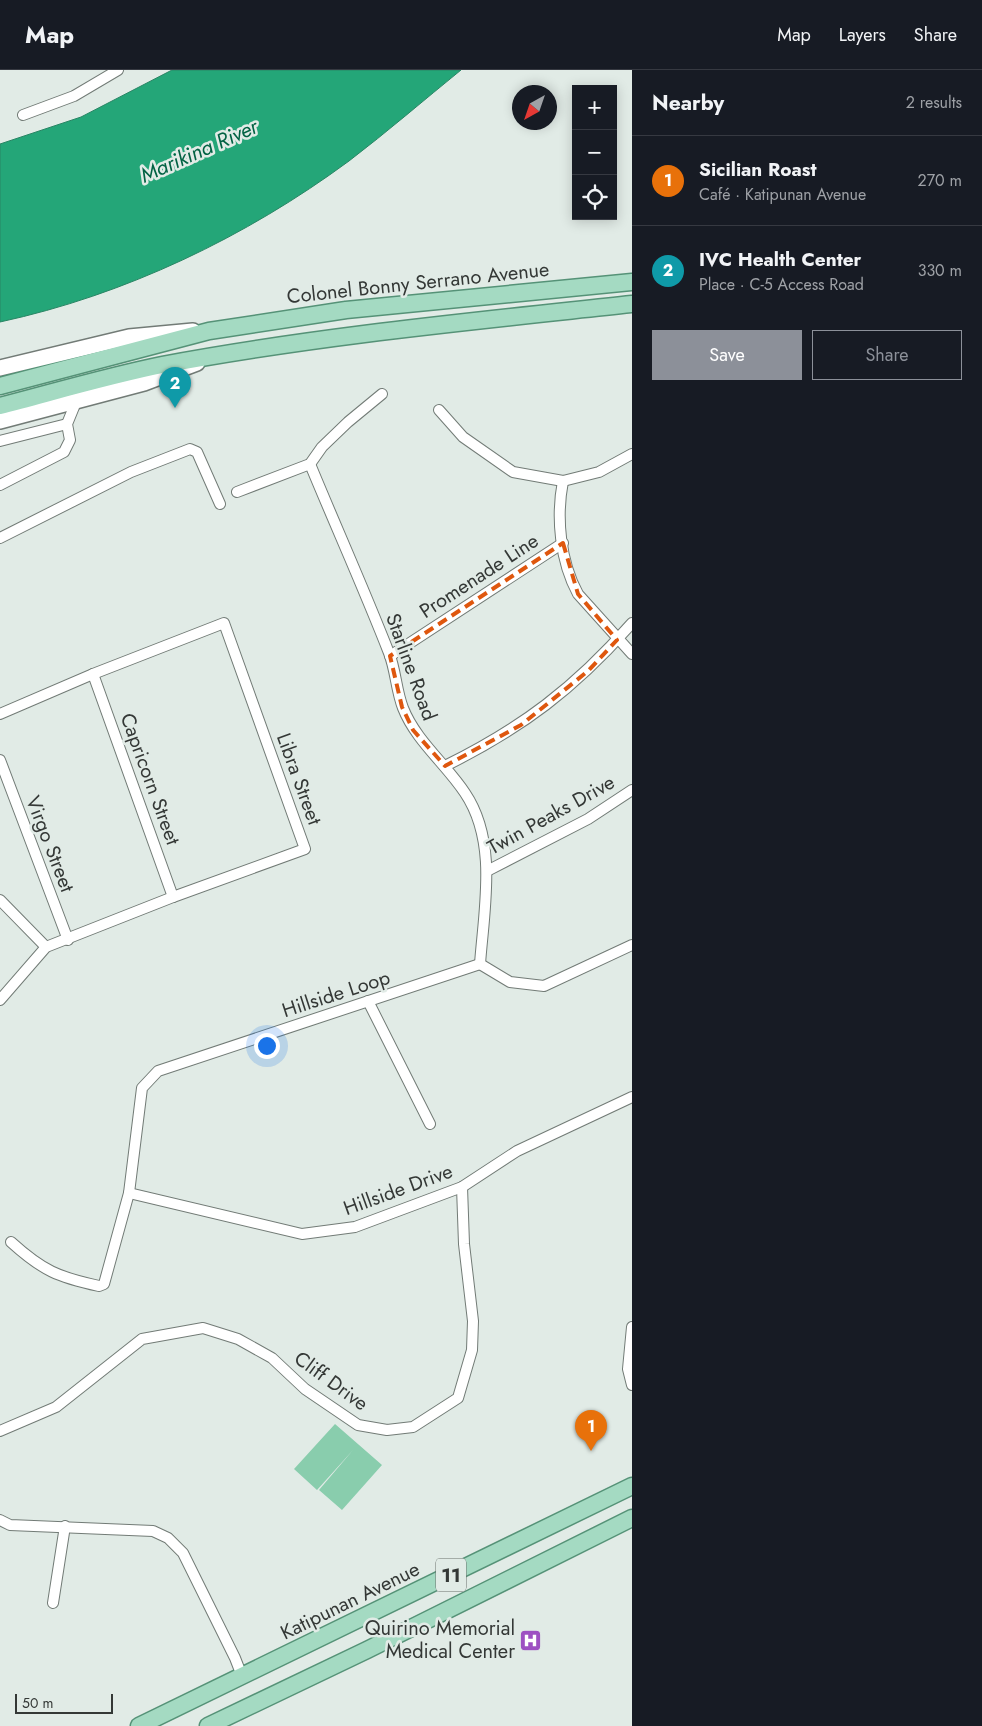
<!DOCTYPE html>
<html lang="en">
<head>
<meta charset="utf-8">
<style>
	body { margin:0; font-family:Jost,sans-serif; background:#242831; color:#f1f3f6 }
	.controls { position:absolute; right:15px; top:15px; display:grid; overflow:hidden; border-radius:0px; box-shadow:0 2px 12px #0003 }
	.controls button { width:45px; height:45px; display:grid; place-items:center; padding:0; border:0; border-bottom:1px solid #363941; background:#171b24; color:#f1f3f6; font:25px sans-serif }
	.compass { position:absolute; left:512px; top:15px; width:45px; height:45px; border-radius:50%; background:#171b24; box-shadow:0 2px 12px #0003; rotate:220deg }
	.scale { position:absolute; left:15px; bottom:12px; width:98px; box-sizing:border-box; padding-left:5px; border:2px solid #343836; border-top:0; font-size:14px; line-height:18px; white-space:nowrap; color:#343836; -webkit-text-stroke:4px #e1ebe6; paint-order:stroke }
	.you { position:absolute; left:266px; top:975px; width:18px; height:18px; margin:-12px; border:4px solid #fff; border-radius:50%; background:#1a73e8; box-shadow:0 0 0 8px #1a73e833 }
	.badge { display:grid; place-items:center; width:32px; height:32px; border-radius:50%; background:#8c9099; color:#fff; font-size:16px; font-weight:700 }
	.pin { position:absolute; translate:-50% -41px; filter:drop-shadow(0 1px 2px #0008) }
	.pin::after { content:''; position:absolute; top:26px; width:18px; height:15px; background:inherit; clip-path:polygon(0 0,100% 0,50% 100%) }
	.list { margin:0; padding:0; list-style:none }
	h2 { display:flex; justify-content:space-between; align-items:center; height:65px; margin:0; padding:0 20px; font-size:21px }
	h2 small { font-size:16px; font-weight:400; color:#9ea1a6 }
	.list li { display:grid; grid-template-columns:32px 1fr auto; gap:15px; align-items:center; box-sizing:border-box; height:90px; padding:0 20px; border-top:1px solid #363941 }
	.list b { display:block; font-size:19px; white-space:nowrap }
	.list p { margin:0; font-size:16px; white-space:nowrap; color:#9ea1a6 }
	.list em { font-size:16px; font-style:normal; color:#9ea1a6 }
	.actions { display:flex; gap:10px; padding:15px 20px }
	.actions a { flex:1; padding:11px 0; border:1px solid #8c9099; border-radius:0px; text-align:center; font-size:18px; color:#8c9099 }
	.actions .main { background:#8c9099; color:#fff }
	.icon { flex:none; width:28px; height:28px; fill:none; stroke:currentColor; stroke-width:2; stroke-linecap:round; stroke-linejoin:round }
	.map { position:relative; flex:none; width:632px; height:1656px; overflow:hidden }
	header { display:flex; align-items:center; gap:30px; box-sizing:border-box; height:70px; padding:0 25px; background:#171b24; border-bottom:1px solid #363941 }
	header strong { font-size:24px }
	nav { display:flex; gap:28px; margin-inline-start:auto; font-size:18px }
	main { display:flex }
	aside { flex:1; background:#171b24 }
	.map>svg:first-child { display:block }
</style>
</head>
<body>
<header>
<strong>Map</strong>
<nav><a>Map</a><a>Layers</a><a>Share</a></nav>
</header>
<main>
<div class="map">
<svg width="632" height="1656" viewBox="0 0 632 1656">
	<rect width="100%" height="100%" fill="#e1ebe6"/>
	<!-- green -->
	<polygon fill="#89cdad" points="335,1354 382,1395 342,1440 319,1420 353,1380 317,1420 294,1399"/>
	<!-- water -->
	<path fill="#24a678" stroke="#298564" d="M172,0H461C424,30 387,62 349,91C246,167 125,225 0,252V74L81,47Z"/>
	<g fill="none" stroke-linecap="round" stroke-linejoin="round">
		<defs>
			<g id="street">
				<polyline points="23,45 74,26 118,0"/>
				<polyline points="439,340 463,367 513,402 563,411 599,402 632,384"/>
				<polyline points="0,371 67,354"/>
				<path d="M310,394C336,457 364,519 389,583C396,601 396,620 403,638C416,671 446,694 465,723C498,772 484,838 480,894"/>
				<path d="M563,411C556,447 560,491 578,524L632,584"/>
				<polyline points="0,415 64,382 70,370 67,354 76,332"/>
				<polyline points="237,422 310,394 322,377 348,352 382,324"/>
				<polyline points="0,468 131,402 190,379 197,382 220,434"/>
				<polyline points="390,586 563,473"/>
				<polyline points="93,604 173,827"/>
				<polyline points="0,644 93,604 224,553 305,779 173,827 46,877 0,930"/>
				<polyline points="0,690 68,870"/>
				<path d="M445,696C522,658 575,618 632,553"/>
				<polyline points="487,801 588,749 632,720"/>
				<polyline points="0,830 46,877"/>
				<polyline points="480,894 510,912 544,916 632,875"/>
				<polyline points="368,931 430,1054"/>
				<polyline points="129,1123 302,1164 355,1157 462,1117 517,1081 632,1027"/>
				<path d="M11,1172C43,1201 58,1207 99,1216L104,1214L129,1123L142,1018L158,1001L480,894"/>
				<polyline points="632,1257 628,1299 632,1315"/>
				<polyline points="0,1361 56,1337 142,1269 203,1258 238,1269 272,1288 305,1319 358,1355 387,1360 413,1357 458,1328 472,1280 473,1251 464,1174 462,1117"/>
				<polyline points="0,1450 10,1455 153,1461 168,1468 183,1483 235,1588 242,1606"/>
				<polyline points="53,1533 65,1456"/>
			</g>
			<g id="secondary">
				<polyline points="0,298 129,267 193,261"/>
				<polyline points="0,351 144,313 197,293"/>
			</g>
			<g id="primary">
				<polyline points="0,316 209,261 346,240 632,212"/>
				<path d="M0,336C54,322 108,306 162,295C317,266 475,251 632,234"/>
				<polyline points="139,1656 632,1416"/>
				<polyline points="208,1656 367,1580 632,1448"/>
			</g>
		</defs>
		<!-- street casing -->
		<use href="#street" stroke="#727b76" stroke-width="12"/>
		<!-- secondary casing -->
		<use href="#secondary" stroke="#727b76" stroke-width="18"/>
		<!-- primary casing -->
		<use href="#primary" stroke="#559277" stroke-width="19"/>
		<!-- street -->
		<use href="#street" stroke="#fff" stroke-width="10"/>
		<!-- secondary -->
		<use href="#secondary" stroke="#fff" stroke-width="15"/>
		<!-- primary -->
		<use href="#primary" stroke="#a4dac2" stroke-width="16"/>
	</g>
	<!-- marked area -->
	<path fill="none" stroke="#df570e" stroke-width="4" stroke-dasharray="10 6" stroke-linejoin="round" d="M563,473L578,524L617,570L588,601L521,655L445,696L413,660L402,637L390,586Z"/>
	<!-- icons -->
	<defs>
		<symbol id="hospital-square" viewBox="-11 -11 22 22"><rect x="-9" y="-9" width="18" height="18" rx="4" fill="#9d50c2" stroke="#e1ebe6"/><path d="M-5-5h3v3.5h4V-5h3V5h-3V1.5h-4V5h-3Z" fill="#fff"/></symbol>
	</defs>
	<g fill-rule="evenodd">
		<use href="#hospital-square" x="518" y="1558" width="25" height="25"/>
	</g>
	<g text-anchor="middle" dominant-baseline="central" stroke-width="5" stroke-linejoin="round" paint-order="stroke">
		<!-- shield labels -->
		<rect fill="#e1ebe6" stroke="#686e6b" stroke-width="1" x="436" y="1488.5" width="30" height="33" rx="4"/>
		<g font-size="19" font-weight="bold" fill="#343836">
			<text x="451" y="1505">11</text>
		</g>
		<!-- street labels -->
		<g font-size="20" fill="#343836" stroke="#e1ebe6">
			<text transform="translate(418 213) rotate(-6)">Colonel Bonny Serrano Avenue</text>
			<text transform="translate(479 506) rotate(-33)">Promenade Line</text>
			<text transform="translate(411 597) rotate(70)">Starline Road</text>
			<text transform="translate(150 709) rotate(70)">Capricorn Street</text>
			<text transform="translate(299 709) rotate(70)">Libra Street</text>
			<text transform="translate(551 745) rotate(-29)">Twin Peaks Drive</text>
			<text transform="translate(50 774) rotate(69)">Virgo Street</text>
			<text transform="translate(336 924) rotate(-18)">Hillside Loop</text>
			<text transform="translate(398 1120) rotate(-20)">Hillside Drive</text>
			<text transform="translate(331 1311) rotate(36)">Cliff Drive</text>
			<text transform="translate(350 1531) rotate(-26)">Katipunan Avenue</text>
		</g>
		<!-- poi labels -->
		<g font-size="20" fill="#343836" stroke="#e1ebe6" text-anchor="end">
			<text x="515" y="1558">Quirino Memorial<tspan x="515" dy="23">Medical Center</tspan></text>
		</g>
		<!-- water labels -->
		<g font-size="21" font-style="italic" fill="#006243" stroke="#e1ebe6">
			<text transform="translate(199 81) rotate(-24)">Marikina River</text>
		</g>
	</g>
</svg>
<div class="controls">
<button>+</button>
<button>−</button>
<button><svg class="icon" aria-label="locate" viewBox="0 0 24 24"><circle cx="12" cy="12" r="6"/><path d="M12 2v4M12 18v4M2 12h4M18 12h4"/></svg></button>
</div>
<svg class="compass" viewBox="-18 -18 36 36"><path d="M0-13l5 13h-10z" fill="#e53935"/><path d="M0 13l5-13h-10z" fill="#9ea1a6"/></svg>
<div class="scale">50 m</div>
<div class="you"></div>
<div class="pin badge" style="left:591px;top:1381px;background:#e8710a">1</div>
<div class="pin badge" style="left:175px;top:338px;background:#0f9aa8">2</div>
</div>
<aside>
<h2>Nearby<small>2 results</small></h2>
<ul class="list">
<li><span class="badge" style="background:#e8710a">1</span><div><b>Sicilian Roast</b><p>Café · Katipunan Avenue</p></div><em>270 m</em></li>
<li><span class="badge" style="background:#0f9aa8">2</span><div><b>IVC Health Center</b><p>Place · C-5 Access Road</p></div><em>330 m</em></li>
</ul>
<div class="actions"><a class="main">Save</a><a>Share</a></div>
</aside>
</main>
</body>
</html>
